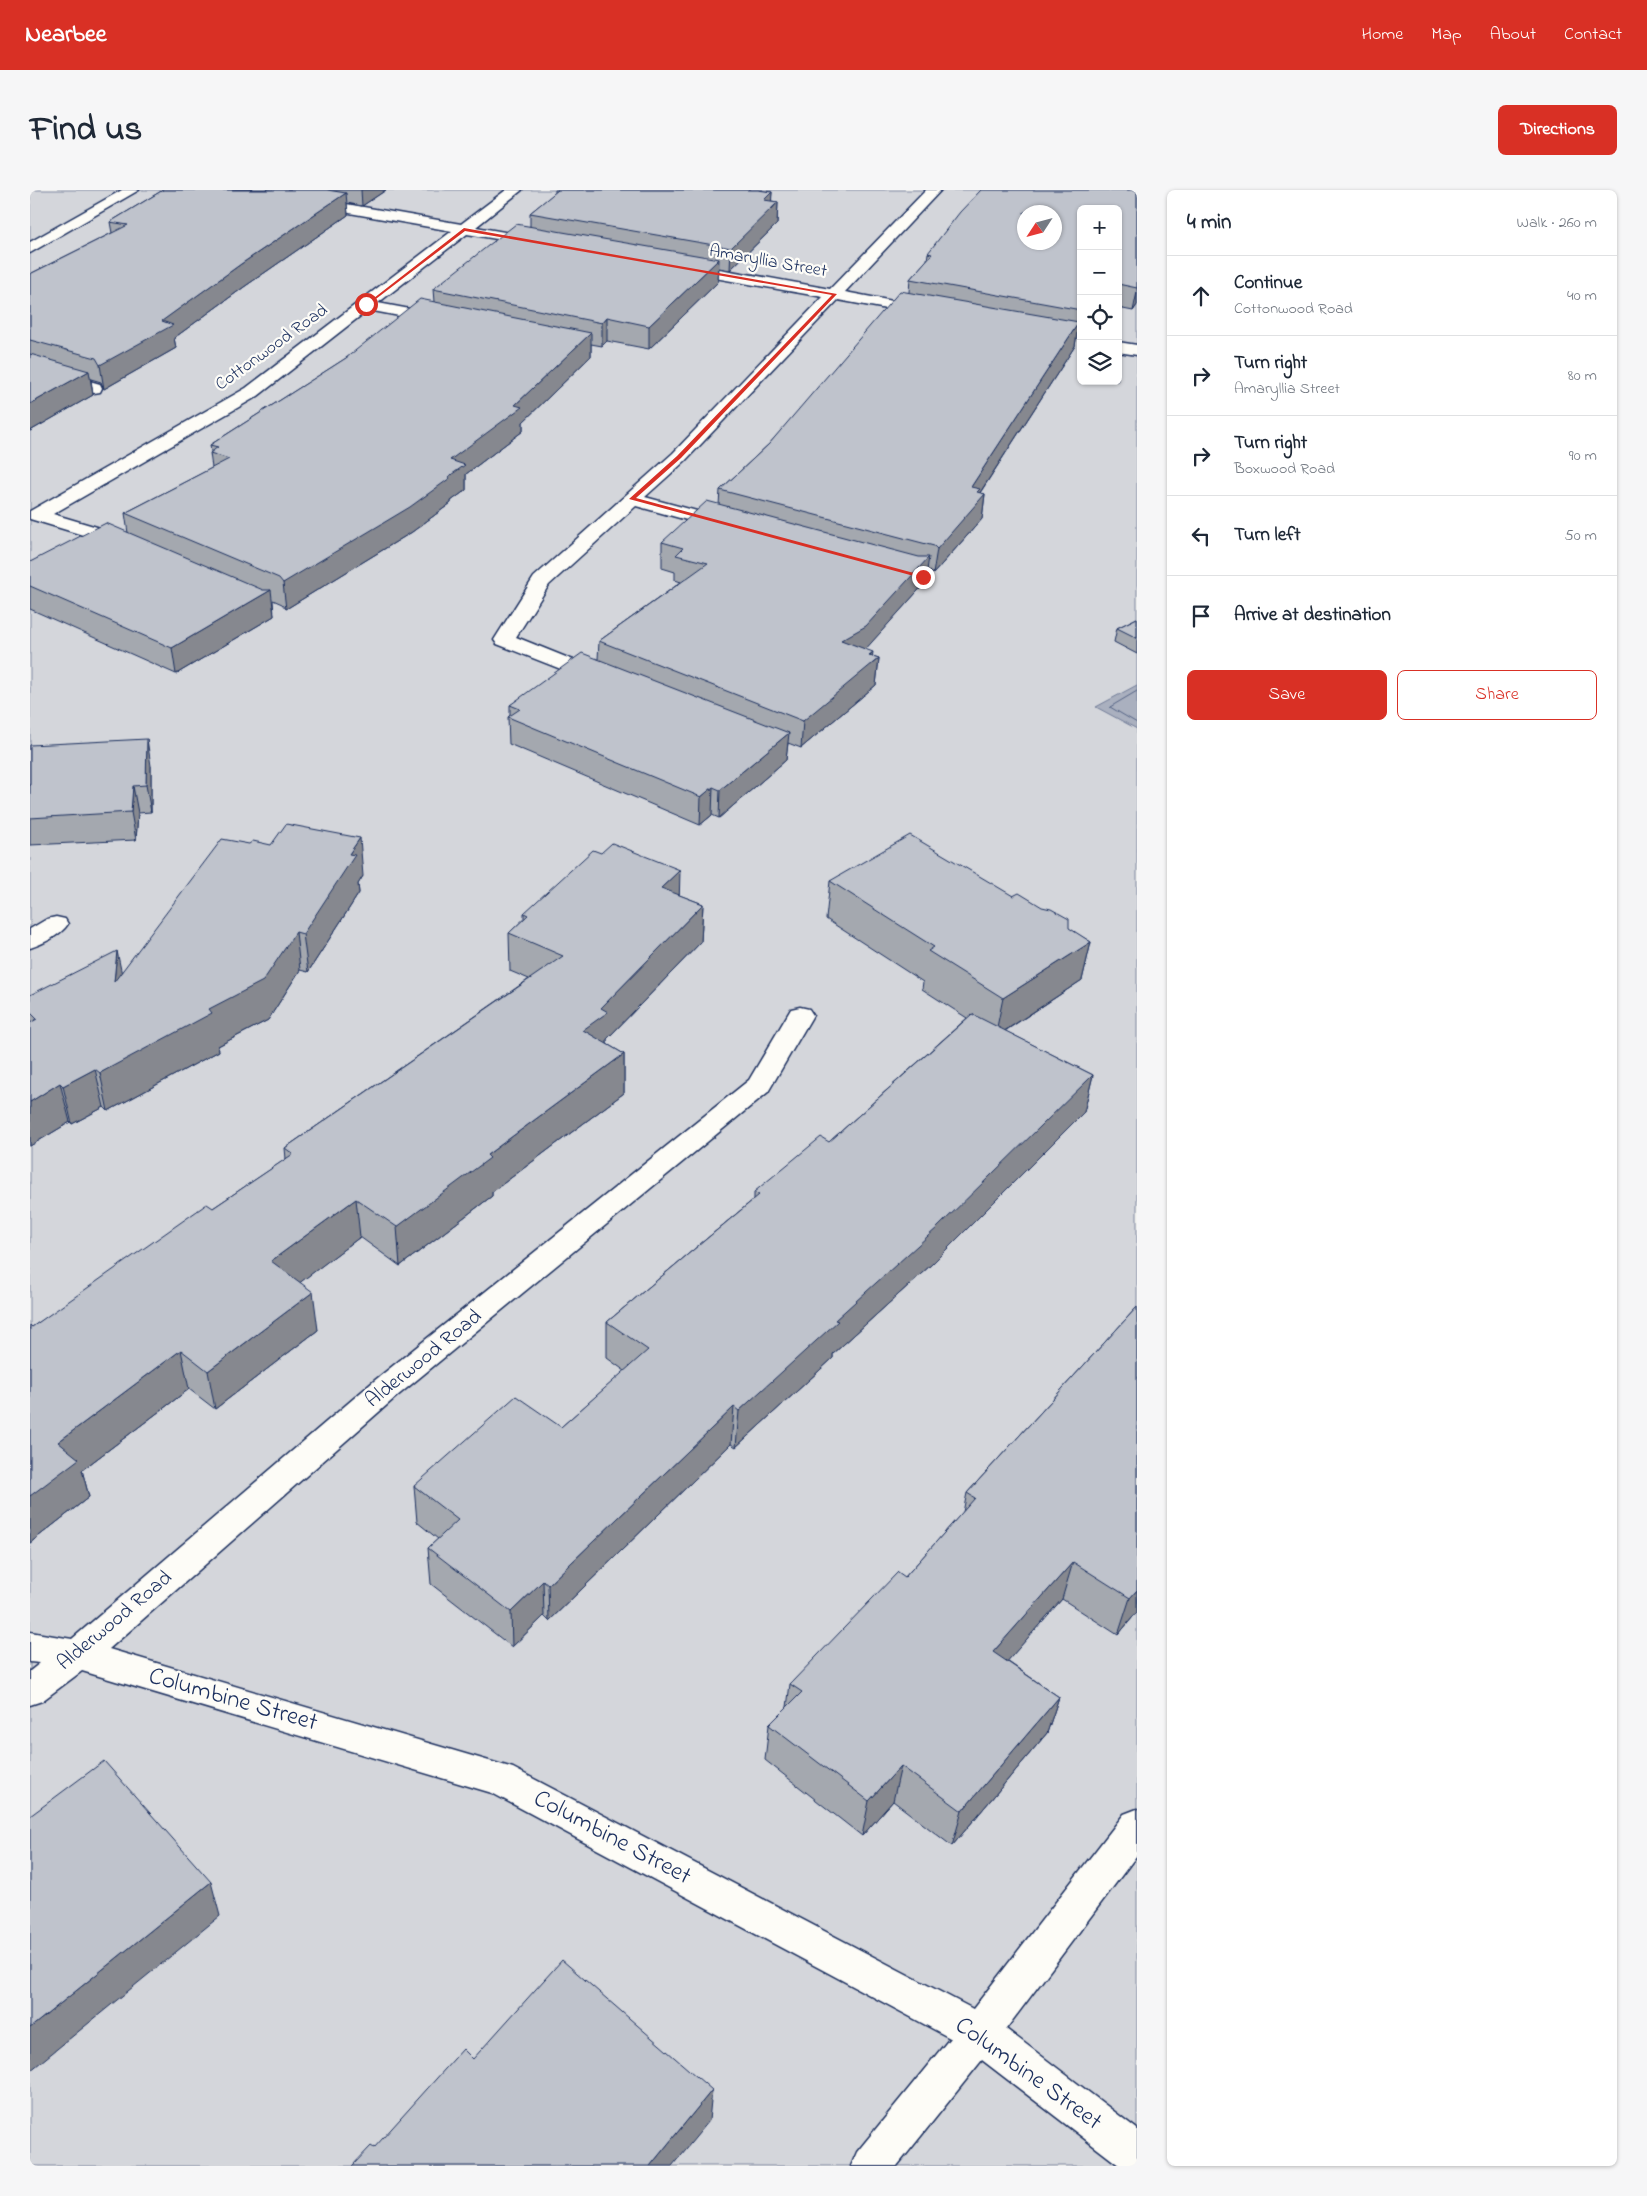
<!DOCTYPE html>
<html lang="en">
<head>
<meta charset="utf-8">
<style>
	body { margin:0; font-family:"Indie Flower",sans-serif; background:#f6f6f7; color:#1f2937 }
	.controls { position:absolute; right:15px; top:15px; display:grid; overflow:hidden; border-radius:8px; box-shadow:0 1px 4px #0004 }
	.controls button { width:45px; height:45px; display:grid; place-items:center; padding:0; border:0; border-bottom:1px solid #e0e1e3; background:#fff; color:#1f2937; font:25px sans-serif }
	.compass { position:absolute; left:987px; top:15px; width:45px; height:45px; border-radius:50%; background:#fff; box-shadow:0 1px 4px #0004; rotate:234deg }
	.stop { position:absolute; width:15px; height:15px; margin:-11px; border:4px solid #d93025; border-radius:50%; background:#fff }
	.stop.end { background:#d93025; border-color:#fff; box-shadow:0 1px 5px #0008 }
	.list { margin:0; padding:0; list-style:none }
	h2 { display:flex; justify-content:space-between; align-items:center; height:65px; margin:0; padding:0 20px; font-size:21px }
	h2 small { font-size:16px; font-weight:400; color:#747a83 }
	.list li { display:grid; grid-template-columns:32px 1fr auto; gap:15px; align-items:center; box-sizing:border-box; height:80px; padding:0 20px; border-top:1px solid #e0e1e3 }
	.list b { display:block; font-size:19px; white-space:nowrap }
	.list p { margin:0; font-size:16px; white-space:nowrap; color:#747a83 }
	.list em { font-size:16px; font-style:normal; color:#747a83 }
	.actions { display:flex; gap:10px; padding:15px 20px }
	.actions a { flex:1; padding:11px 0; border:1px solid #d93025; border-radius:8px; text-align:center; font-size:18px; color:#d93025 }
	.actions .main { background:#d93025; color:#fff }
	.icon { flex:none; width:28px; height:28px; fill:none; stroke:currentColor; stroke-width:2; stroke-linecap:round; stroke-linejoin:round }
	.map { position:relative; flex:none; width:1107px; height:1976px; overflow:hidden; border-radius:8px }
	header { display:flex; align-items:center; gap:30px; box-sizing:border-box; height:70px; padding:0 25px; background:#d93025; color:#fff }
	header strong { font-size:24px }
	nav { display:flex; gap:28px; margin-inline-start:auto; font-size:18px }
	.intro { display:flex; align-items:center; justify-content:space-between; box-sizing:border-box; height:120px; padding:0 30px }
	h1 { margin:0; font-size:35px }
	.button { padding:12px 22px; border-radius:8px; background:#d93025; color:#fff; font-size:18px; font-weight:700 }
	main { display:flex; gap:30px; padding:0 30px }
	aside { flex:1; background:#fff; border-radius:8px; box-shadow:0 1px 4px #0004 }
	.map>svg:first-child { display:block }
</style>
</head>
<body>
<header>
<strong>Nearbee</strong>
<nav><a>Home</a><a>Map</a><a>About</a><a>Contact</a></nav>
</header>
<div class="intro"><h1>Find us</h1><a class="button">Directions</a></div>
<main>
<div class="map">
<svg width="1107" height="1976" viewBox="0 0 1107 1976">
	<rect width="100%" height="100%" fill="#f4f4f1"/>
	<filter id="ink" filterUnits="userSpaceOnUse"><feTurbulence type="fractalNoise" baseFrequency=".02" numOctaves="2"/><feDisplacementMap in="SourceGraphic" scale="10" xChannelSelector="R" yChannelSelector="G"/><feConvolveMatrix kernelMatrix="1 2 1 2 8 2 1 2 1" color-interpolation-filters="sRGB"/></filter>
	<g filter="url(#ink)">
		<!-- green -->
		<path fill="#d4d6db" stroke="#78829c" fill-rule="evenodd" d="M0,0H1107V1976H0ZM1051,19H1088V191H1051ZM994,22H1024V52H994Z"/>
		<!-- water -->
		<polygon fill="#aab0bf" stroke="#717c98" points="1107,495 1107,539 1066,517"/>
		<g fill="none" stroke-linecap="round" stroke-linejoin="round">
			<!-- shore -->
			<polyline stroke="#546385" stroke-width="1" points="1107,501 1080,517 1107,533"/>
			<defs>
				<g id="minor">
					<polygon points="92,0 109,0 0,63 0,52"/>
					<polygon points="204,0 236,0 431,34 476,0 492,0 446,37 508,48 515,52 508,56 437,44 348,113 417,126 419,129 417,132 411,134 338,120 228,206 23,324 67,337 102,352 105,356 102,360 88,360 53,345 0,329 0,321 216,198 422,41 211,4"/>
					<polygon points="896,0 911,0 815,102 900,118 902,121 900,124 894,126 808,110 655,271 615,307 704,331 706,335 704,339 697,341 606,316 519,395 486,447 578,484 581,488 578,492 571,494 564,492 467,454 464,450 504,387 643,263 793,107 651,82 646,80 643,77 646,74 651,72 800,99"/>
					<polygon points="1088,152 1107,155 1107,165 1088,162"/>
					<polygon points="0,174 70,194 72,198 70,202 64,203 0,184"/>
					<path d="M26,727L35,729L38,734C31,745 13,754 0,758V739L17,729Z"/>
					<polygon points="770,817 779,819 783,825 738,902 366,1207 79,1459 483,1578 943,1819 1094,1624 1107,1619 1107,1665 976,1839 1107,1939 1107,1976 1090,1976 952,1870 867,1976 821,1976 827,1962 920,1848 462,1603 52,1481 12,1511 0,1515 0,1481 10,1473 0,1472 0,1442 42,1449 344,1191 719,890 761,819"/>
				</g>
			</defs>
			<!-- minor casing -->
			<use href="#minor" stroke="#1b2f5e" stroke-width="3"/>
			<!-- minor -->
			<use href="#minor" fill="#fdfcf7" fill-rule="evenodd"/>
		</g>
		<!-- wall -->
		<g fill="#a4a8af" stroke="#1b2f5e">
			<polygon points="133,0 356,0 332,16 317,13 318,25 214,97 144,148 146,158 74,199 71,192 61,189 63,205 0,241 0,84 82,43 80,32"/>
			<polygon points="525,0 733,0 732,1 742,2 741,11 748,12 747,34 700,80 689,78 688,92 619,159 577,151 572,156 561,154 561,166 493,232 493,241 436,284 436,300 421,311 421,313 382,342 256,419 252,414 243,410 244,426 146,484 0,419 0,372 98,343 95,323 182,278 180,263 181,262 180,255 404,112 403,99 500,36 500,23 525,3"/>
			<polygon points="1107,0 1107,115 1103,121 1088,118 1088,19 1051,19 1051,144 1047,143 1045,156 950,303 955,304 952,329 903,384 900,381 897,380 895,393 835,459 842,466 849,468 846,495 771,558 758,553 756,570 689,628 682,625 670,635 479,554 478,527 480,525 480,515 568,469 569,451 651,392 645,390 645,382 632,378 632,352 689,315 690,300 739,254 879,102 880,89 897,70 898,63"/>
			<polygon points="1107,428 1107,464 1084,452 1087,438"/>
			<polygon points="0,555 121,576 121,622 108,623 106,650 0,655"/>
			<polygon points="333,686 328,694 329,703 278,782 270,780 238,830 188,856 189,861 78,921 74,917 42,934 40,932 0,956 0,805 91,782"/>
			<polygon points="800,691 983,706 1061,752 1052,790 975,841 1063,885 1054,922 902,1074 803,1164 803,1168 706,1257 701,1254 519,1431 514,1426 482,1457 401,1394 398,1358 408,1349 387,1332 384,1296 531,1237 595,1181 577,1168 577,1132 724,1009 724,1002 799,952 937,828 892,799 893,792 796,729"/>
			<polygon points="649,705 673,714 671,752 577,849 577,854 594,864 594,903 462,1002 462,1006 370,1076 330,1047 270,1092 288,1140 185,1219 159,1199 52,1280 59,1307 0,1353 0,1135 2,1137 183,1018 256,969 255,958 499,789 480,781 479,743 494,729 494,723"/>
			<polygon points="1107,1117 1107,1422 1088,1445 1032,1409 977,1471 1029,1507 1017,1543 922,1656 863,1611 832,1646 735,1570 739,1535 757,1517 760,1494 875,1387 933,1322 937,1303"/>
		</g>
		<!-- shaded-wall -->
		<g fill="#86888f" stroke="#1b2f5e">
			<polygon points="331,0 356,0 332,16"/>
			<polygon points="742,2 741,20 748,12 747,34 700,80 701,58 734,10"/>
			<polygon points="316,3 318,25 214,97 144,148 146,158 74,199 70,175 211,74"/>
			<polygon points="689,69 688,92 619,159 619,136"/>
			<polygon points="1107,102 1107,115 1103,121"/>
			<polygon points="577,127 577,151 572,156 572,133"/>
			<polygon points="1049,132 1045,156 949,304 955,304 952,329 903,384 907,359 941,297"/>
			<polygon points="561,143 561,166 493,232 493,241 436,284 436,300 421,311 421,313 382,342 256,419 253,393 420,270 485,215"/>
			<polygon points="59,181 63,205 0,241 0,214"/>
			<polygon points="899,367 895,393 833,462 811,450"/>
			<polygon points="241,400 244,426 146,484 142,458"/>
			<polygon points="843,462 841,475 849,468 846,495 771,558 773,531"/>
			<polygon points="759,543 756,570 689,628 690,600"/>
			<polygon points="117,549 121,576 121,622 116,595"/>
			<polygon points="103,596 108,623 106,650 101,622"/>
			<polygon points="683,597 682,625 670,635 671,607"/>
			<polygon points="330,648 333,686 328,694 329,703 278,782 273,744 319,664"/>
			<polygon points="650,680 649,717 631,698"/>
			<polygon points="673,714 671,752 577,849 577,861 553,840 571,818"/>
			<polygon points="266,742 270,780 238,830 188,856 189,861 78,921 70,883 179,819"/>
			<polygon points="1061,752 1052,790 965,847 973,808"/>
			<polygon points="87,761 95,799 84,792"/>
			<polygon points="594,864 594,903 462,1002 462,1006 370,1076 367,1037 457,965"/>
			<polygon points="65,879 74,917 42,934 33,896"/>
			<polygon points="1063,885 1054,922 902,1074 803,1164 803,1168 706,1257 709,1221"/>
			<polygon points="30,893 40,932 0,956 0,912"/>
			<polygon points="326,1009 330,1047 247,1110 241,1071"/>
			<polygon points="283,1102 288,1140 185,1219 178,1181"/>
			<polygon points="151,1160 159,1199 52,1280 59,1307 0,1353 0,1306 28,1252"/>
			<polygon points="704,1217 701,1254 519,1431 518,1395"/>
			<polygon points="1043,1372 1032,1409 954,1498 963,1462"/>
			<polygon points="513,1391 514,1426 482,1457 481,1422"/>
			<polygon points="1107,1400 1107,1422 1088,1445 1100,1408"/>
			<polygon points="1029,1507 1017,1543 922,1656 932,1621"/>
			<polygon points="871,1576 863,1611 832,1646 839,1611"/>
			<polygon points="181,1692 190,1726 0,1881 0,1838"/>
			<polygon points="682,1900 679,1931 642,1976 620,1976"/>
		</g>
		<!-- building -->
		<g fill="#bfc3cc" stroke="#1b2f5e" fill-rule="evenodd">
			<polygon points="133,0 297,0 316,3 211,74 132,131 143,135 70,175 66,168 0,150 0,84 98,35 80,32"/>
			<polygon points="527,0 728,0 742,2 734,10 748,12 701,58 500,23 528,0"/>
			<path d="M951,0H1107V98L1088,94V19H1051V120L880,89L902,64L898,63L930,22ZM994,22H1024V52H994Z"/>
			<polygon points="486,34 689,69 619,136 577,127 572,133 403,99"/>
			<polygon points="870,101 1049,132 941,297 950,299 947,302 955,304 907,359 904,356 690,300 739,254"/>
			<polygon points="390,109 561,143 485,215 492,217 420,270 435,275 418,287 420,288 380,317 253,393 249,388 95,323 199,269 180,263 188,257 180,255 316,168"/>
			<polygon points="0,164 59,181 0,214"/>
			<polygon points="677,311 889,367 899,367 836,436 811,450 843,462 839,465 849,468 773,531 569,451 678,373 646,365 653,358 632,352"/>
			<polygon points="76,333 233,400 241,400 142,458 0,396 0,372"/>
			<polygon points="1107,428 1107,448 1087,438"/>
			<polygon points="552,463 759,543 690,600 683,597 671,607 478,527 490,519 480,515"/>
			<polygon points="117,549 116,595 103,596 101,622 0,628 0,555"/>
			<polygon points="256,634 330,648 319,664 325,665 273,744 266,742 233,791 179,819 182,823 70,883 65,879 33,896 30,893 0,912 0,833 7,829 0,822 0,805 87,761 84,792 192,649 219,654 223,651 241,655"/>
			<polygon points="880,645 983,706 989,703 1012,717 1021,719 1039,729 1039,738 1061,752 973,808 898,761 904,757 800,691"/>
			<polygon points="582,653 650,680 631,698 673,714 571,818 578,822 553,840 594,864 457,965 460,968 367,1037 326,1009 241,1071 283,1102 178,1181 151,1160 28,1252 49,1269 0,1306 0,1135 2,1137 177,1014 183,1018 263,964 255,958 533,766 479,743 498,725 494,723 563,660 571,663"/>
			<polygon points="942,824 1063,885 908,1037 805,1130 808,1131 709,1221 704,1217 518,1395 513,1391 481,1422 398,1358 428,1330 384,1296 486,1206 531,1237 618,1160 577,1132 729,1005 724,1002 791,947 799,952"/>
			<polygon points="1107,1117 1107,1400 1100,1408 1043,1372 963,1462 1029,1507 932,1621 871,1576 839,1611 739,1535 772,1502 760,1494 868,1382 875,1387 945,1308 937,1303"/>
			<polygon points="74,1571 181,1692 0,1838 0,1626"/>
			<polygon points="532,1770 682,1900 620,1976 322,1976 341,1956 344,1958 433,1859 443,1869"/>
		</g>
	</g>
	<!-- route -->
	<polygon fill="#d93025" points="434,38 807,104 651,268 606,308 895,386 895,389 599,309 647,266 802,105 435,41 338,115 335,115"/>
	<g text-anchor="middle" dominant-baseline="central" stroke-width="4.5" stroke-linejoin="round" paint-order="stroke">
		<!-- far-street labels -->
		<g font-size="18" fill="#1b2f5e" stroke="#fdfcf7">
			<text transform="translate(738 72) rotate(10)">Amaryllia Street</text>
			<text transform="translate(242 158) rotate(-36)">Cottonwood Road</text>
		</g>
		<!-- street labels -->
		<g font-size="21" fill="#1b2f5e" stroke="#fdfcf7">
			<text transform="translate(394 1169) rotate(-39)">Alderwood Road</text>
			<text transform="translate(85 1431) rotate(-40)">Alderwood Road</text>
		</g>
		<!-- near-street labels -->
		<g font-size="25" fill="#1b2f5e" stroke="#fdfcf7">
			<text transform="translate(203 1510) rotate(16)">Columbine Street</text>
			<text transform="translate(582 1648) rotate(28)">Columbine Street</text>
			<text transform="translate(998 1884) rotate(36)">Columbine Street</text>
		</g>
	</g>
</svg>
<div class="controls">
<button>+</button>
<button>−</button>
<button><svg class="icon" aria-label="locate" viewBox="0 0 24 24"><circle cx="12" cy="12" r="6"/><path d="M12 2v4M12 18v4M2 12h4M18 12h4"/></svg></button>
<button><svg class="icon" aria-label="layers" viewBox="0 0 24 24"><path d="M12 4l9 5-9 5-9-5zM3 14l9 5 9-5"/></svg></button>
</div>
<svg class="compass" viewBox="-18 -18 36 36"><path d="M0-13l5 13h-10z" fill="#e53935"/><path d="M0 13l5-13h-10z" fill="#747a83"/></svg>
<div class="stop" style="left:336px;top:114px"></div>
<div class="stop end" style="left:893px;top:387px"></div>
</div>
<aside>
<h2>4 min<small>Walk · 260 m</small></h2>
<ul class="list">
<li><svg class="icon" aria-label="ahead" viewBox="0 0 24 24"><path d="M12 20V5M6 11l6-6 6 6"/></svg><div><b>Continue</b><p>Cottonwood Road</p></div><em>40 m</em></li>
<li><svg class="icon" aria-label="right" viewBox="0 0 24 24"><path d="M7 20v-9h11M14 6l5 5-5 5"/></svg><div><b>Turn right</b><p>Amaryllia Street</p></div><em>80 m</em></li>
<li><svg class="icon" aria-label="right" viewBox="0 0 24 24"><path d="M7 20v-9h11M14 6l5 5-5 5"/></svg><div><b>Turn right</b><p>Boxwood Road</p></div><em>90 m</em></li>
<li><svg class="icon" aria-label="left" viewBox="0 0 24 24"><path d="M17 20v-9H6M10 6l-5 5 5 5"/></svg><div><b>Turn left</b></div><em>50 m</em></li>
<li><svg class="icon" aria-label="arrive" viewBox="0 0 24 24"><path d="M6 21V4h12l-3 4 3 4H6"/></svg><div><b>Arrive at destination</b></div></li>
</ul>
<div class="actions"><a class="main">Save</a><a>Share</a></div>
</aside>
</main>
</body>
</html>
